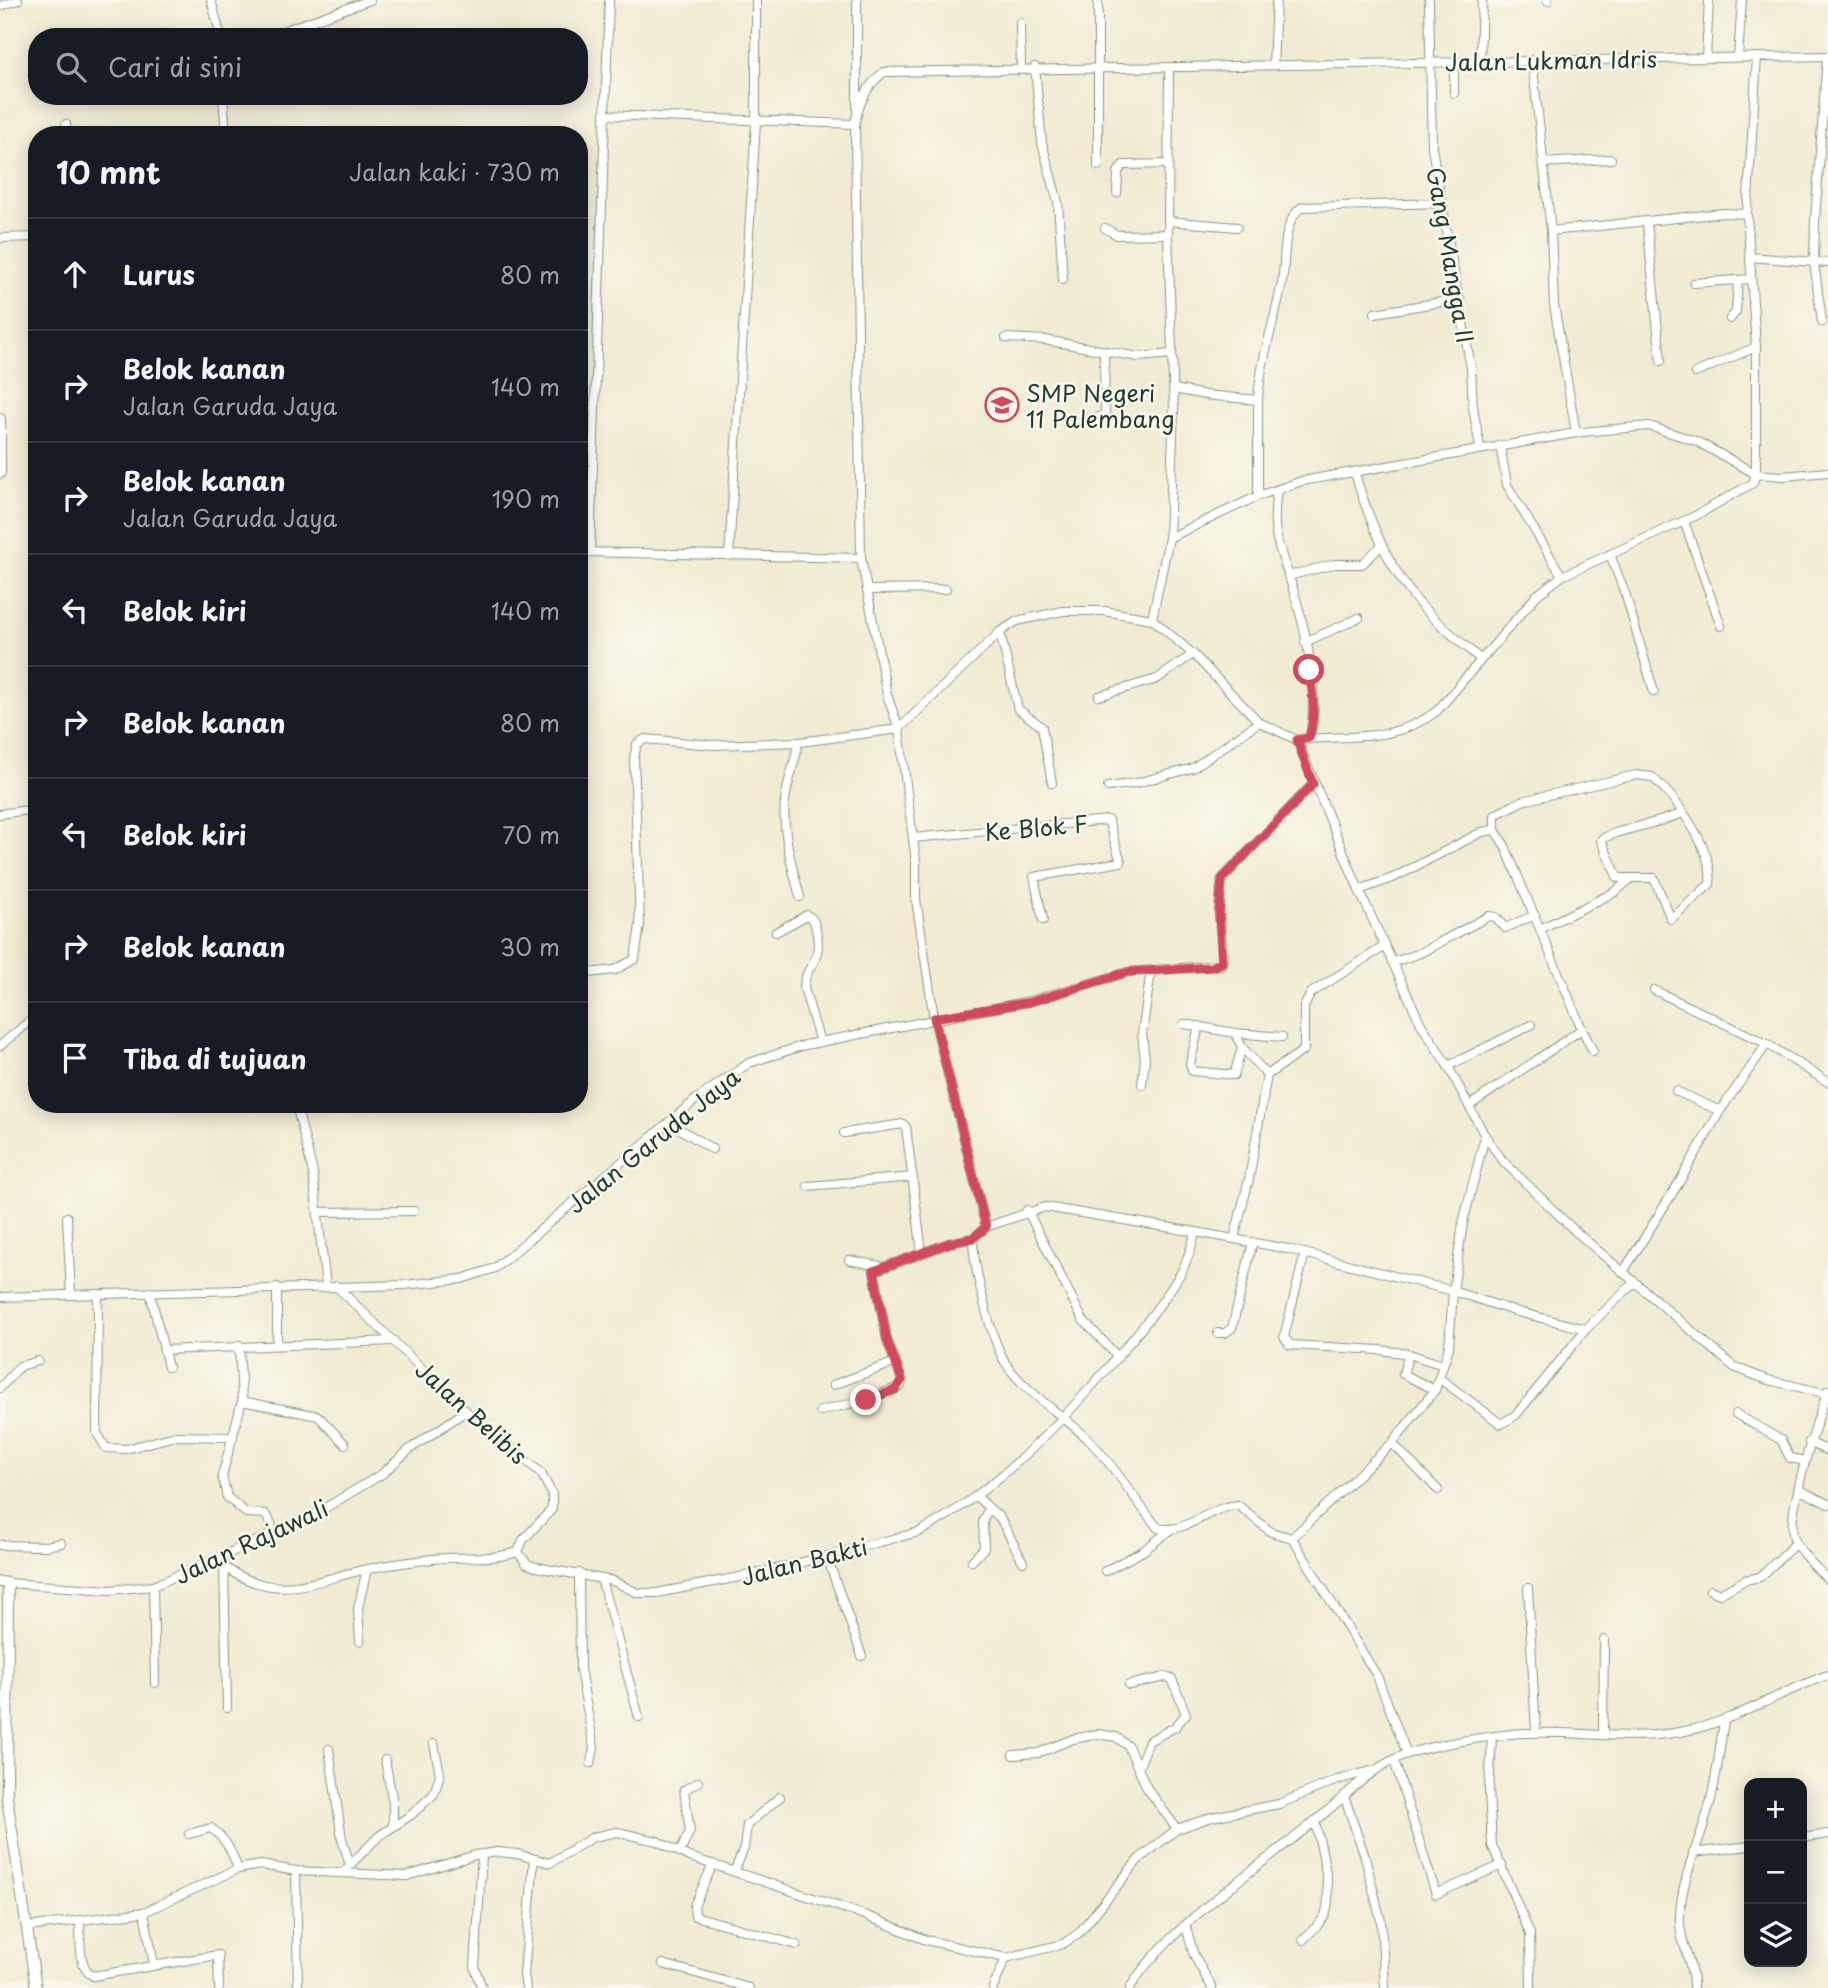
<!DOCTYPE html>
<html lang="id">
<head>
<meta charset="utf-8">
<style>
	body { margin:0; font-family:"Playpen Sans",sans-serif; background:#20242c; color:#f1f3f6 }
	.controls { position:absolute; right:21px; bottom:21px; display:grid; overflow:hidden; border-radius:14px; box-shadow:0 4px 18px #0003 }
	.controls button { width:63px; height:63px; display:grid; place-items:center; padding:0; border:0; border-bottom:2px solid #363941; background:#171b24; color:#f1f3f6; font:35px sans-serif }
	.stop { position:absolute; width:21px; height:21px; margin:-16px; border:5px solid #d1495b; border-radius:50%; background:#fff }
	.stop.end { background:#d1495b; border-color:#fff; box-shadow:0 2px 7px #0008 }
	.list { margin:0; padding:0; list-style:none }
	h2 { display:flex; justify-content:space-between; align-items:center; height:91px; margin:0; padding:0 28px; font-size:30px }
	h2 small { font-size:23px; font-weight:400; color:#9ea1a6 }
	.list li { display:grid; grid-template-columns:46px 1fr auto; gap:21px; align-items:center; box-sizing:border-box; height:112px; padding:0 28px; border-top:2px solid #363941 }
	.list b { display:block; font-size:26px; white-space:nowrap }
	.list p { margin:0; font-size:23px; white-space:nowrap; color:#9ea1a6 }
	.list em { font-size:23px; font-style:normal; color:#9ea1a6 }
	.icon { flex:none; width:38px; height:38px; fill:none; stroke:currentColor; stroke-width:2; stroke-linecap:round; stroke-linejoin:round }
	.map { position:relative; flex:none; width:1828px; height:1988px; overflow:hidden }
	.search { position:absolute; background:#171b24; box-shadow:0 4px 18px #0003; left:28px; top:28px; width:560px; height:77px; display:flex; align-items:center; gap:18px; box-sizing:border-box; padding:0 24px; border-radius:28px; color:#9ea1a6; font-size:26px }
	.panel { position:absolute; background:#171b24; box-shadow:0 4px 18px #0003; left:28px; top:126px; width:560px; height:987px; border-radius:28px }
	.map>svg:first-child { display:block }
</style>
</head>
<body>
<div class="map">
<svg width="1828" height="1988" viewBox="0 0 1828 1988">
	<rect width="100%" height="100%" fill="#fbf7ec"/>
	<filter id="ink" filterUnits="userSpaceOnUse"><feTurbulence type="fractalNoise" baseFrequency=".0143" numOctaves="2"/><feDisplacementMap in="SourceGraphic" scale="14" xChannelSelector="R" yChannelSelector="G"/><feConvolveMatrix kernelMatrix="1 2 1 2 8 2 1 2 1" color-interpolation-filters="sRGB"/></filter>
	<filter id="wash" filterUnits="userSpaceOnUse"><feTurbulence type="fractalNoise" baseFrequency=".00686" numOctaves="4" result="noise"/><feDisplacementMap in="SourceGraphic" scale="28" xChannelSelector="R" yChannelSelector="G"/><feGaussianBlur stdDeviation="1.57" result="paint"/><feColorMatrix in="noise" values="0 0 0 0 0 0 0 0 0 0 0 0 0 0 0 0 0 1.4 0 .05"/><feComposite in="paint" operator="in"/></filter>
	<g filter="url(#wash)">
		<rect width="100%" height="100%" fill="#f0ebd2"/>
	</g>
	<g filter="url(#ink)">
		<g fill="none" stroke-linecap="round" stroke-linejoin="round">
			<defs>
				<g id="minor">
					<polyline points="211,0 221,37"/>
					<polyline points="1429,0 1432,148 1471,368 1473,407 1480,448"/>
					<polyline points="1547,0 1548,1"/>
					<polyline points="0,6 18,0"/>
					<polyline points="1020,23 1021,68"/>
					<polyline points="266,37 370,0"/>
					<polyline points="1738,57 1742,0"/>
					<path d="M1757,57L1747,214L1756,347V474L1753,483L1695,516L1562,576L1537,595L1437,711C1393,744 1349,734 1297,740L1359,890L1421,1024L1448,1066L1485,1136L1503,1161L1575,1231L1734,1367L1768,1380L1828,1394"/>
					<polyline points="1706,58 1709,0"/>
					<polyline points="1532,60 1551,231 1554,305 1576,433"/>
					<polyline points="1480,61 1482,0"/>
					<polyline points="1273,64 1276,0"/>
					<polyline points="1035,67 1042,143 1058,202 1063,280"/>
					<polyline points="1454,93 1454,62"/>
					<polyline points="223,96 226,135"/>
					<polyline points="857,109 857,0"/>
					<polyline points="606,115 855,124"/>
					<polyline points="66,124 67,135"/>
					<polyline points="1542,163 1611,159"/>
					<polyline points="1098,166 1098,0"/>
					<polyline points="1117,193 1118,172 1123,165 1168,164"/>
					<polyline points="1168,221 1237,227"/>
					<polyline points="1647,223 1661,361"/>
					<polyline points="1105,228 1117,235 1168,234"/>
					<polyline points="1551,231 1724,213 1747,214"/>
					<polyline points="0,238 37,237"/>
					<polyline points="1750,257 1828,263"/>
					<polyline points="1694,283 1751,279"/>
					<polyline points="1375,313 1460,299"/>
					<polyline points="1730,319 1736,312 1738,280"/>
					<polyline points="1822,322 1814,262 1815,220 1827,56"/>
					<polyline points="1006,338 1045,340 1138,357 1172,354"/>
					<polyline points="1695,373 1756,347"/>
					<polyline points="1174,389 1205,395 1258,400 1258,496"/>
					<path d="M1258,400C1261,357 1274,324 1282,283C1286,260 1281,222 1302,207L1442,203"/>
					<polyline points="1083,420 1105,416 1104,353"/>
					<polyline points="1500,445 1507,485 1562,576"/>
					<path d="M1355,474C1368,517 1385,560 1413,596C1431,619 1458,639 1480,659"/>
					<path d="M1277,490C1270,536 1280,548 1293,589C1306,630 1321,697 1309,738"/>
					<polyline points="1684,521 1721,626"/>
					<polyline points="1169,538 1258,496 1302,481 1582,432 1649,426 1696,441 1756,474 1783,476 1828,472"/>
					<path d="M579,552L861,558L887,695L899,729L916,862V899L934,1018L986,1227L973,1238C973,1266 991,1339 1005,1362C1023,1391 1064,1416 1088,1439C1114,1465 1134,1499 1158,1528C1186,1535 1210,1506 1238,1505L1271,1532L1292,1538L1392,1443L1435,1390L1449,1347L1453,1291L1463,1223L1485,1136"/>
					<polyline points="590,552 609,0"/>
					<polyline points="1610,554 1626,596 1654,692"/>
					<polyline points="729,556 756,122 756,0"/>
					<path d="M861,558L855,124C858,104 868,84 884,72L1828,56"/>
					<polyline points="1288,576 1335,564 1362,564 1382,545"/>
					<polyline points="867,590 946,589"/>
					<polyline points="1152,619 1169,538 1174,408 1168,234 1169,67"/>
					<polyline points="1000,632 1018,709 1042,727 1052,783"/>
					<polyline points="1305,642 1359,618"/>
					<polyline points="1099,696 1157,679 1193,654"/>
					<path d="M798,742C796,763 787,781 785,801C782,833 792,866 800,897"/>
					<polyline points="1108,787 1136,783 1193,768 1259,722"/>
					<polyline points="0,814 28,810 34,813 37,848"/>
					<path d="M1495,830V815L1522,801L1636,775L1652,777C1676,797 1715,852 1710,884L1671,919L1654,878H1618L1601,840C1609,831 1663,823 1682,813"/>
					<polyline points="913,838 1108,820 1121,862 1034,877 1043,920"/>
					<polyline points="1359,890 1393,878 1482,832 1495,830 1505,846 1582,1029 1469,1106"/>
					<polyline points="1540,929 1615,892 1629,880"/>
					<path d="M776,932L807,915C814,919 814,921 816,929C824,965 804,964 804,988L820,1042"/>
					<polyline points="1394,962 1420,953 1489,916 1496,917 1505,928 1535,915"/>
					<polyline points="579,974 615,970 635,959 640,925 634,758 637,744 645,739 713,745 800,742 899,729 1000,632 1017,621 1063,611 1104,611 1152,619 1193,654 1259,722 1297,740"/>
					<polyline points="1654,990 1767,1044 1828,1082"/>
					<polyline points="1184,1024 1235,1033 1242,1047 1267,1075"/>
					<polyline points="1199,1026 1190,1064 1192,1071 1234,1075 1242,1047"/>
					<polyline points="1582,1029 1593,1051"/>
					<polyline points="1235,1033 1282,1037"/>
					<polyline points="0,1046 34,1017 37,1009"/>
					<polyline points="1448,1066 1531,1025"/>
					<polyline points="1142,1085 1145,1060 1142,1034 1151,971"/>
					<polyline points="1676,1091 1720,1111"/>
					<polyline points="296,1104 313,1173 326,1286"/>
					<polyline points="669,1122 712,1149"/>
					<polyline points="844,1133 903,1124 906,1127 922,1253"/>
					<polyline points="808,1186 913,1177"/>
					<polyline points="1027,1210 1083,1320 1118,1357"/>
					<polyline points="318,1212 414,1211"/>
					<polyline points="67,1217 71,1295"/>
					<polyline points="986,1227 1045,1207 1196,1232 1288,1249 1453,1291 1514,1311 1586,1329 1635,1282"/>
					<polyline points="1234,1239 1249,1179 1267,1075 1304,1050 1304,1007 1311,993 1385,946"/>
					<polyline points="1305,1253 1284,1337 1290,1345 1381,1350 1409,1354 1443,1365"/>
					<polyline points="849,1260 880,1266"/>
					<polyline points="1623,1272 1680,1181 1720,1111 1767,1044"/>
					<polyline points="336,1286 466,1411 541,1473 552,1494 552,1509 523,1540 518,1552"/>
					<polyline points="277,1287 277,1344"/>
					<polyline points="150,1292 168,1367"/>
					<polyline points="98,1294 97,1433 106,1448 126,1449 175,1436 233,1437"/>
					<polyline points="0,1297 404,1285 462,1279 495,1268 698,1098 749,1063 805,1045 1030,1001 1128,972 1221,965 1223,959 1219,913 1222,879 1313,784"/>
					<polyline points="1218,1333 1225,1333 1232,1328 1253,1242"/>
					<polyline points="239,1345 242,1401 222,1476 227,1497 246,1513 265,1514 271,1523 272,1535"/>
					<polyline points="164,1350 394,1341"/>
					<polyline points="1409,1354 1403,1374 1435,1390"/>
					<polyline points="1439,1378 1501,1424 1516,1415 1586,1329"/>
					<polyline points="833,1385 896,1362"/>
					<polyline points="0,1388 20,1366 38,1361"/>
					<path d="M1828,1390C1819,1414 1785,1517 1794,1538C1800,1554 1817,1568 1828,1580"/>
					<polyline points="242,1401 318,1416 345,1444"/>
					<polyline points="820,1411 866,1400 901,1386 902,1380 887,1340 874,1271 949,1243 973,1238"/>
					<polyline points="1736,1414 1781,1440 1790,1458 1805,1461"/>
					<polyline points="1809,1442 1828,1451"/>
					<polyline points="1392,1443 1438,1490"/>
					<polyline points="1800,1490 1828,1504"/>
					<polyline points="976,1496 1000,1518 1023,1562"/>
					<polyline points="1292,1538 1377,1676 1407,1754"/>
					<polyline points="0,1545 46,1546 61,1543"/>
					<path d="M518,1552L527,1564L536,1567L613,1581L638,1593H657L760,1573L919,1532C994,1492 1052,1432 1107,1369C1132,1340 1159,1309 1179,1276C1187,1264 1191,1246 1196,1232"/>
					<polyline points="827,1557 862,1656"/>
					<polyline points="972,1561 984,1548 983,1520 989,1508"/>
					<polyline points="224,1564 227,1708"/>
					<path d="M224,1567C280,1604 312,1580 368,1569C389,1564 411,1562 432,1559C461,1555 490,1561 518,1552"/>
					<polyline points="1105,1571 1143,1551 1169,1531"/>
					<polyline points="579,1573 580,1669 594,1748 591,1763"/>
					<polyline points="601,1579 639,1717"/>
					<polyline points="8,1583 110,1590 153,1586 305,1520 382,1474 410,1449 466,1411"/>
					<polyline points="153,1586 155,1683"/>
					<polyline points="1528,1588 1536,1732"/>
					<polyline points="1710,1590 1720,1594 1745,1580 1760,1577 1796,1543"/>
					<polyline points="360,1641 358,1608 367,1569"/>
					<polyline points="1129,1685 1165,1677 1172,1679 1186,1714 1175,1727 1149,1741 1138,1769"/>
					<polyline points="1603,1735 1604,1640"/>
					<polyline points="1492,1737 1489,1791 1492,1845 1530,1934 1531,1988"/>
					<polyline points="329,1749 342,1839 350,1865"/>
					<polyline points="1013,1755 1038,1753 1073,1739 1098,1734 1116,1737 1128,1746 1147,1788 1177,1829"/>
					<polyline points="385,1760 393,1803 393,1826"/>
					<polyline points="1394,1760 1436,1894 1502,1865"/>
					<polyline points="1344,1796 1365,1857 1381,1921 1385,1988"/>
					<path d="M189,1834L211,1828C226,1839 232,1852 238,1869"/>
					<polyline points="1802,1838 1828,1834"/>
					<polyline points="680,1852 690,1831 684,1790 698,1782"/>
					<polyline points="1693,1853 1749,1846"/>
					<polyline points="713,1864 694,1906 695,1916 797,1945"/>
					<polyline points="735,1870 744,1848 747,1825 780,1797"/>
					<polyline points="296,1871 407,1876 475,1855 498,1852 517,1854 550,1863 593,1837 617,1832 657,1841 687,1856 867,1916 926,1940 1006,1958 1063,1944 1079,1933 1139,1859 1177,1829 1212,1817 1279,1804 1337,1780 1371,1771"/>
					<polyline points="342,1873 379,1836 411,1815 434,1794 440,1774 434,1744"/>
					<polyline points="144,1912 154,1964"/>
					<path d="M80,1921C81,1937 77,1968 93,1976L218,1955L219,1988"/>
					<polyline points="28,1927 144,1912 238,1869 261,1865 296,1871 298,1988"/>
					<polyline points="1186,1927 1194,1955 1212,1988"/>
					<path d="M1303,1940C1310,1932 1321,1924 1325,1915C1334,1893 1320,1844 1315,1821"/>
					<polyline points="663,1964 749,1988"/>
					<polyline points="482,1988 475,1968 482,1855"/>
					<polyline points="526,1988 524,1975 534,1859"/>
					<polyline points="993,1988 1006,1958"/>
					<path d="M1130,1988C1165,1929 1259,1867 1314,1822C1345,1798 1369,1767 1407,1754C1440,1743 1477,1738 1511,1734C1570,1728 1627,1743 1685,1731C1736,1721 1779,1692 1828,1675"/>
					<path d="M1693,1988C1694,1962 1678,1941 1680,1915C1682,1876 1699,1844 1709,1807C1717,1779 1719,1750 1724,1722"/>
				</g>
				<g id="tertiary">
					<polyline points="0,419 0,473"/>
					<polyline points="0,1582 8,1583 7,1798 36,1988"/>
				</g>
			</defs>
			<!-- minor casing -->
			<use href="#minor" stroke="#889483" stroke-width="10"/>
			<!-- tertiary casing -->
			<use href="#tertiary" stroke="#889483" stroke-width="12"/>
			<!-- minor -->
			<use href="#minor" stroke="#fff" stroke-width="8"/>
			<!-- tertiary -->
			<use href="#tertiary" stroke="#fff" stroke-width="10"/>
		</g>
	</g>
	<g fill="none" stroke-linecap="round" stroke-linejoin="round" filter="url(#ink)">
		<!-- route -->
		<path stroke="#d1495b" stroke-width="9" d="M866,1400L895,1390L902,1380L887,1340L874,1271L949,1243L973,1238L986,1227L934,1018L1030,1002L1128,972L1212,967L1222,963L1219,913L1222,879L1313,784L1297,740L1309,738C1316,715 1313,693 1309,670"/>
	</g>
	<!-- icons -->
	<defs>
		<symbol id="school-ring" viewBox="-11 -11 22 22"><circle r="9.5" fill="#fbf7ec" stroke="#d1495b" stroke-width="1.5"/><path d="M0-5L7-2L0 1L-7-2ZM-4 1L0 2.5L4 1V4Q0 6-4 4Z" fill="#d1495b"/></symbol>
	</defs>
	<g fill-rule="evenodd">
		<use href="#school-ring" x="983" y="386" width="38" height="38"/>
	</g>
	<g text-anchor="middle" dominant-baseline="central" stroke-width="5" stroke-linejoin="round" paint-order="stroke">
		<!-- street labels -->
		<g font-size="23" fill="#1f3d34" stroke="#fbf7ec">
			<text transform="translate(1551 60) rotate(-1)">Jalan Lukman Idris</text>
			<text transform="translate(1451 255) rotate(80)">Gang Mangga II</text>
			<text transform="translate(1036 827) rotate(-5)">Ke Blok F</text>
			<text transform="translate(653 1140) rotate(-39)">Jalan Garuda Jaya</text>
			<text transform="translate(472 1412) rotate(42)">Jalan Belibis</text>
			<text transform="translate(251 1541) rotate(-25)">Jalan Rajawali</text>
			<text transform="translate(804 1561) rotate(-14)">Jalan Bakti</text>
		</g>
		<!-- poi labels -->
		<g font-size="23" fill="#1f3d34" stroke="#fbf7ec" text-anchor="start">
			<text x="1026" y="392">SMP Negeri<tspan x="1026" dy="26">11 Palembang</tspan></text>
		</g>
	</g>
</svg>
<div class="controls">
<button>+</button>
<button>−</button>
<button><svg class="icon" aria-label="layers" viewBox="0 0 24 24"><path d="M12 4l9 5-9 5-9-5zM3 14l9 5 9-5"/></svg></button>
</div>
<div class="stop" style="left:1309px;top:670px"></div>
<div class="stop end" style="left:866px;top:1400px"></div>
<div class="search"><svg class="icon" aria-label="search" viewBox="0 0 24 24"><circle cx="10" cy="10" r="6"/><path d="M15 15l6 6"/></svg>Cari di sini</div>
<section class="panel">
<h2>10 mnt<small>Jalan kaki · 730 m</small></h2>
<ul class="list">
<li><svg class="icon" aria-label="ahead" viewBox="0 0 24 24"><path d="M12 20V5M6 11l6-6 6 6"/></svg><div><b>Lurus</b></div><em>80 m</em></li>
<li><svg class="icon" aria-label="right" viewBox="0 0 24 24"><path d="M7 20v-9h11M14 6l5 5-5 5"/></svg><div><b>Belok kanan</b><p>Jalan Garuda Jaya</p></div><em>140 m</em></li>
<li><svg class="icon" aria-label="right" viewBox="0 0 24 24"><path d="M7 20v-9h11M14 6l5 5-5 5"/></svg><div><b>Belok kanan</b><p>Jalan Garuda Jaya</p></div><em>190 m</em></li>
<li><svg class="icon" aria-label="left" viewBox="0 0 24 24"><path d="M17 20v-9H6M10 6l-5 5 5 5"/></svg><div><b>Belok kiri</b></div><em>140 m</em></li>
<li><svg class="icon" aria-label="right" viewBox="0 0 24 24"><path d="M7 20v-9h11M14 6l5 5-5 5"/></svg><div><b>Belok kanan</b></div><em>80 m</em></li>
<li><svg class="icon" aria-label="left" viewBox="0 0 24 24"><path d="M17 20v-9H6M10 6l-5 5 5 5"/></svg><div><b>Belok kiri</b></div><em>70 m</em></li>
<li><svg class="icon" aria-label="right" viewBox="0 0 24 24"><path d="M7 20v-9h11M14 6l5 5-5 5"/></svg><div><b>Belok kanan</b></div><em>30 m</em></li>
<li><svg class="icon" aria-label="arrive" viewBox="0 0 24 24"><path d="M6 21V4h12l-3 4 3 4H6"/></svg><div><b>Tiba di tujuan</b></div></li>
</ul>
</section>
</div>
</body>
</html>
